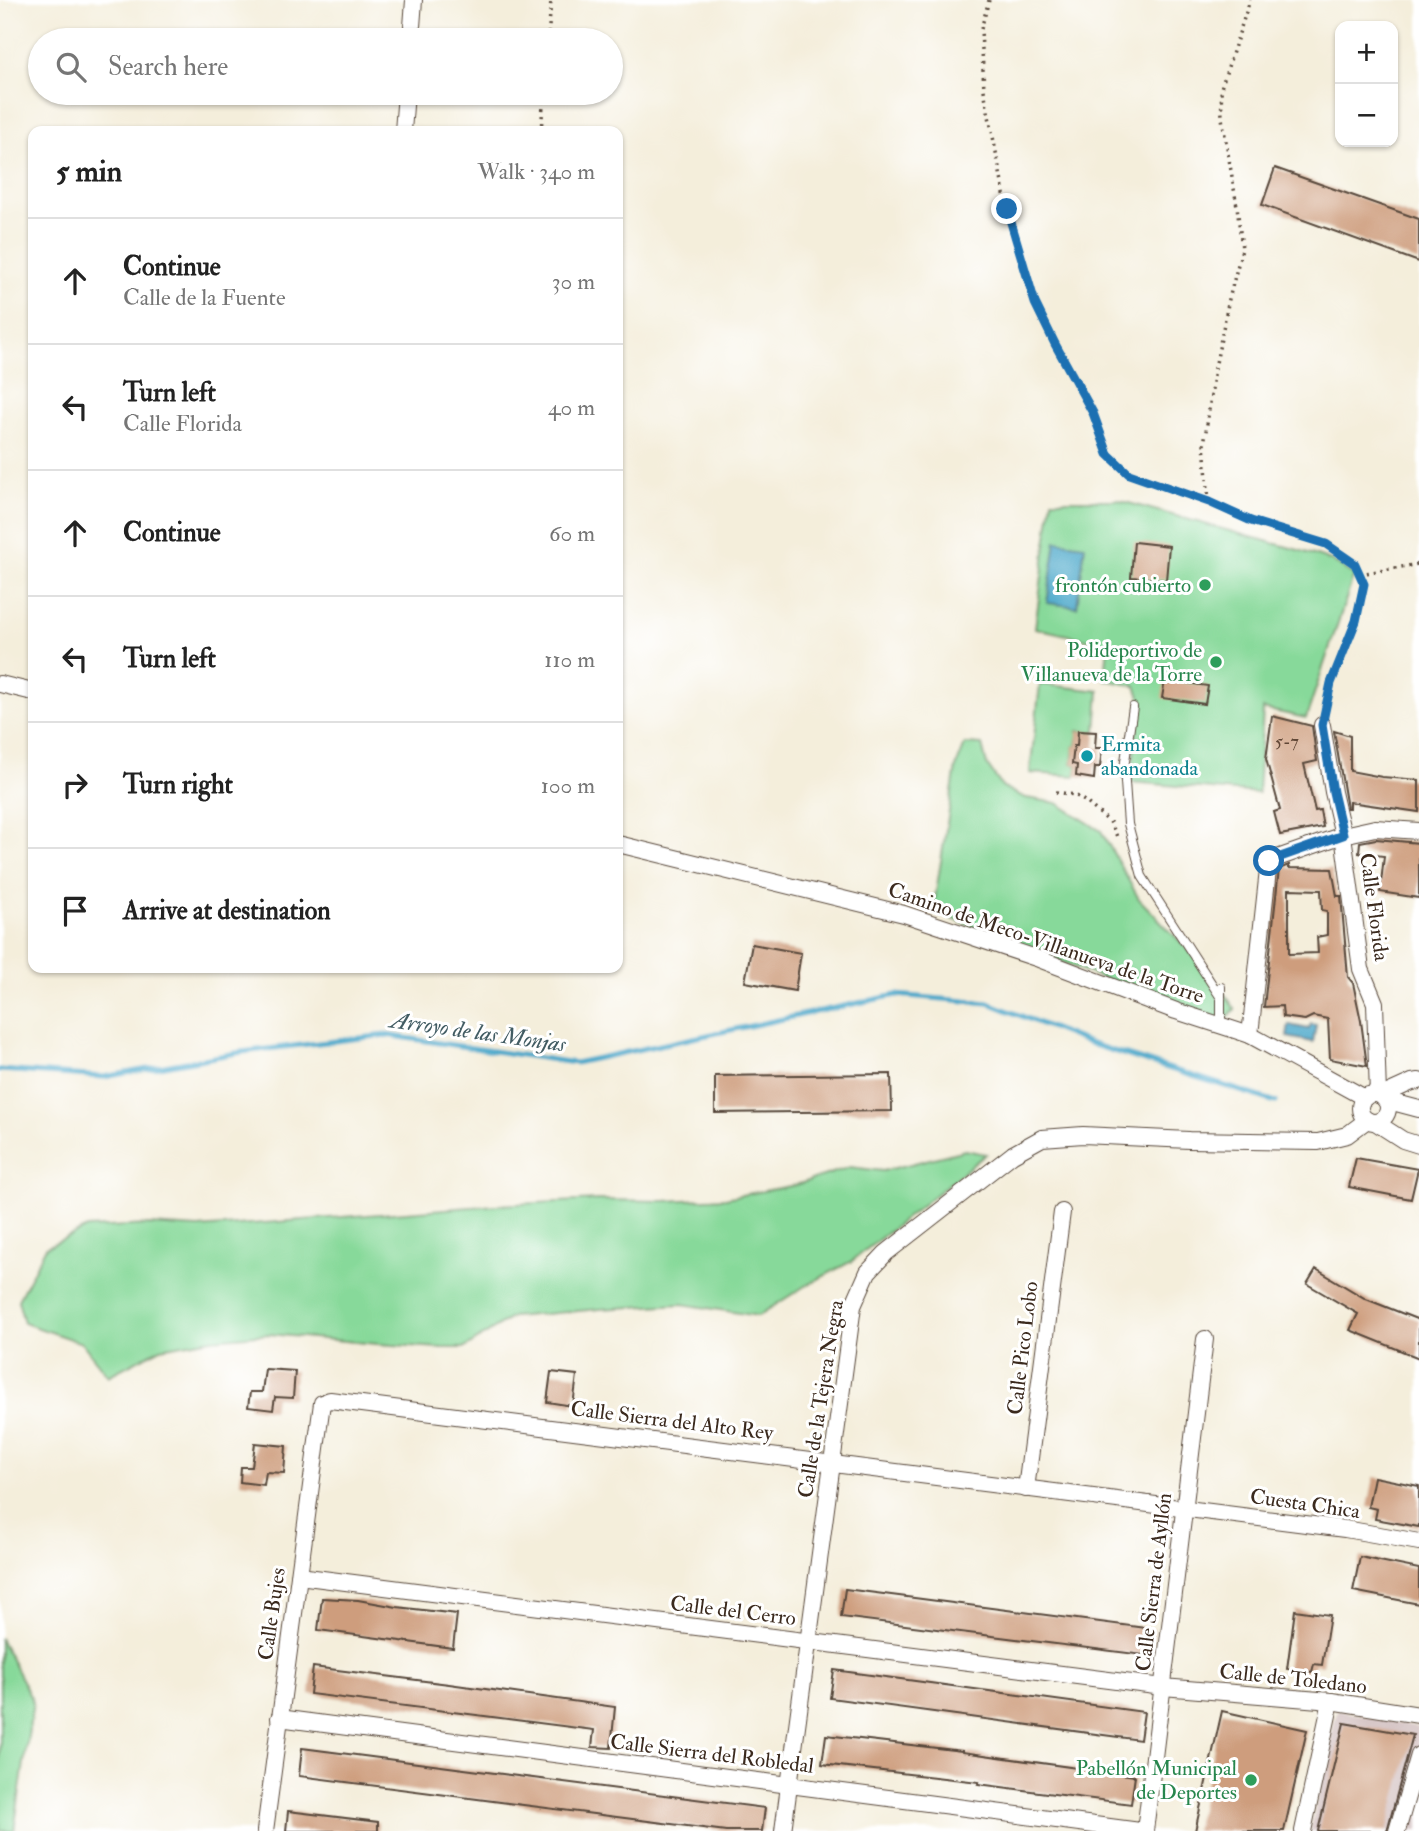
<!DOCTYPE html>
<html lang="en">
<head>
<meta charset="utf-8">
<style>
	body { margin:0; font-family:"IM FELL Double Pica",serif; background:#f6f6f6; color:#222 }
	.controls { position:absolute; right:21px; top:21px; display:grid; overflow:hidden; border-radius:14px; box-shadow:0 2px 5px #0004 }
	.controls button { width:63px; height:63px; display:grid; place-items:center; padding:0; border:0; border-bottom:2px solid #e0e0e0; background:#fff; color:#222; font:35px sans-serif }
	.stop { position:absolute; width:21px; height:21px; margin:-16px; border:5px solid #1f6fb2; border-radius:50%; background:#fff }
	.stop.end { background:#1f6fb2; border-color:#fff; box-shadow:0 2px 7px #0008 }
	.list { margin:0; padding:0; list-style:none }
	h2 { display:flex; justify-content:space-between; align-items:center; height:91px; margin:0; padding:0 28px; font-size:30px }
	h2 small { font-size:23px; font-weight:400; color:#767676 }
	.list li { display:grid; grid-template-columns:46px 1fr auto; gap:21px; align-items:center; box-sizing:border-box; height:126px; padding:0 28px; border-top:2px solid #e0e0e0 }
	.list b { display:block; font-size:26px; white-space:nowrap }
	.list p { margin:0; font-size:23px; white-space:nowrap; color:#767676 }
	.list em { font-size:23px; font-style:normal; color:#767676 }
	.icon { flex:none; width:38px; height:38px; fill:none; stroke:currentColor; stroke-width:2; stroke-linecap:round; stroke-linejoin:round }
	.map { position:relative; flex:none; width:1419px; height:1831px; overflow:hidden }
	.search { position:absolute; background:#fff; box-shadow:0 2px 5px #0004; left:28px; top:28px; width:595px; height:77px; display:flex; align-items:center; gap:18px; box-sizing:border-box; padding:0 24px; border-radius:38px; color:#767676; font-size:26px }
	.panel { position:absolute; background:#fff; box-shadow:0 2px 5px #0004; left:28px; top:126px; width:595px; height:847px; border-radius:14px }
	.map>svg:first-child { display:block }
</style>
</head>
<body>
<div class="map">
<svg width="1419" height="1831" viewBox="0 0 1419 1831">
	<rect width="100%" height="100%" fill="#fff"/>
	<filter id="ink" filterUnits="userSpaceOnUse"><feTurbulence type="fractalNoise" baseFrequency=".0143" numOctaves="2"/><feDisplacementMap in="SourceGraphic" scale="14" xChannelSelector="R" yChannelSelector="G"/><feConvolveMatrix kernelMatrix="1 2 1 2 8 2 1 2 1" color-interpolation-filters="sRGB"/></filter>
	<filter id="wash" filterUnits="userSpaceOnUse"><feTurbulence type="fractalNoise" baseFrequency=".00686" numOctaves="4" result="noise"/><feDisplacementMap in="SourceGraphic" scale="28" xChannelSelector="R" yChannelSelector="G"/><feGaussianBlur stdDeviation="1.57" result="paint"/><feColorMatrix in="noise" values="0 0 0 0 0 0 0 0 0 0 0 0 0 0 0 0 0 1.4 0 .05"/><feComposite in="paint" operator="in"/></filter>
	<g filter="url(#wash)">
		<rect width="100%" height="100%" fill="#f4eedb"/>
		<!-- industrial -->
		<polygon fill="#d1bfbf" points="1337,1710 1419,1727 1419,1831 1310,1831"/>
		<!-- green -->
		<g fill="#87d99a" stroke="#61825c" stroke-width="2">
			<polygon points="1052,500 1118,500 1302,551 1331,561 1354,575 1306,718 1263,709 1258,793 1131,782 1140,697 1136,686 1105,680 1108,644 1035,628"/>
			<polygon points="1040,684 1099,691 1096,732 1078,731 1077,746 1074,747 1072,763 1077,765 1076,776 1030,773"/>
			<polygon points="965,744 982,745 987,765 1003,788 1026,798 1057,803 1101,831 1139,899 1206,968 1235,1009 1221,1025 933,911 956,767"/>
			<polygon points="965,1150 986,1154 852,1261 805,1286 758,1316 682,1304 600,1309 512,1317 465,1348 441,1348 377,1344 269,1334 212,1339 161,1348 108,1376 82,1343 24,1323 18,1300 46,1247 87,1228 150,1225 198,1228 497,1205 598,1200 664,1201 725,1198 796,1185 850,1167 883,1171"/>
			<polygon points="0,1638 33,1702 14,1831 0,1831"/>
		</g>
		<!-- water -->
		<g fill="#4ca8ca" stroke="#446974" stroke-width="2">
			<polygon points="1056,541 1085,545 1077,607 1047,603"/>
			<polygon points="1311,1024 1316,1025 1313,1042 1287,1037 1289,1025 1309,1029"/>
		</g>
		<g fill="none" stroke-linecap="round" stroke-linejoin="round">
			<!-- stream -->
			<polyline stroke="#4ca8ca" stroke-width="5" points="0,1070 104,1077 242,1052 386,1035 575,1063 896,995 989,1003 1094,1045 1276,1102"/>
		</g>
		<g id="blocks">
			<!-- building -->
			<g fill="#ce9d7d" fill-rule="evenodd">
				<polygon points="1275,168 1419,219 1419,262 1262,205"/>
				<polygon points="1134,542 1169,546 1166,580 1131,577"/>
				<polygon points="1165,680 1208,686 1205,704 1162,698"/>
				<polygon points="1272,716 1312,726 1317,761 1304,764 1315,811 1320,810 1323,827 1280,835 1274,812 1280,810 1266,759"/>
				<polygon points="1078,731 1096,732 1095,748 1102,748 1100,767 1095,767 1094,779 1076,776 1077,765 1072,764 1074,746 1077,746"/>
				<polygon points="1334,731 1350,736 1350,771 1382,777 1419,780 1419,812 1349,802 1349,808 1347,808"/>
				<polygon points="1376,839 1419,843 1419,898 1380,892 1384,856 1359,853 1360,842"/>
				<path d="M1289,865V868L1332,869L1337,896H1341L1348,977L1353,983L1361,1021L1367,1066L1330,1059L1328,1019L1313,1016L1305,1020L1283,1017L1282,1006L1264,1007L1279,869ZM1289,889L1321,890L1322,910L1327,911V935L1317,937L1318,953L1289,954Z"/>
				<polygon points="752,944 801,953 795,991 745,982"/>
				<polygon points="891,1074 892,1111 715,1113 715,1076"/>
				<polygon points="1356,1158 1418,1169 1411,1199 1349,1187"/>
				<polygon points="1316,1269 1366,1299 1419,1320 1419,1358 1350,1330 1358,1314 1307,1284"/>
				<polygon points="265,1369 295,1371 293,1398 275,1397 273,1410 248,1407 250,1392 262,1392"/>
				<polygon points="551,1372 577,1375 573,1406 547,1402"/>
				<polygon points="255,1443 286,1446 284,1473 266,1472 264,1485 240,1482 241,1467 252,1467"/>
				<polygon points="1374,1477 1419,1486 1419,1527 1375,1519 1377,1509 1368,1507"/>
				<polygon points="1360,1557 1419,1569 1419,1604 1353,1591"/>
				<polygon points="845,1589 1154,1629 1151,1656 841,1617"/>
				<polygon points="322,1598 358,1600 397,1607 457,1614 453,1648 318,1630"/>
				<polygon points="1295,1610 1330,1615 1322,1665 1314,1664 1312,1672 1287,1669"/>
				<polygon points="313,1667 449,1684 615,1707 611,1748 592,1747 594,1730 310,1694"/>
				<polygon points="834,1670 1144,1712 1140,1740 830,1698"/>
				<polygon points="1222,1711 1307,1730 1284,1831 1195,1831"/>
				<polygon points="1344,1723 1413,1735 1387,1831 1318,1831"/>
				<polygon points="826,1735 962,1751 962,1752 1135,1776 1131,1804 978,1784 979,1782 822,1764"/>
				<polygon points="302,1748 765,1808 762,1831 726,1831 299,1776"/>
				<polygon points="288,1811 378,1822 378,1831 286,1831"/>
			</g>
		</g>
	</g>
	<g filter="url(#ink)">
		<use href="#blocks" fill-opacity="0" stroke="#57473a" stroke-width="2"/>
		<g fill="none" stroke-linecap="round" stroke-linejoin="round">
			<defs>
				<g id="service">
					<polyline points="1133,707 1124,768 1128,824 1142,876 1221,998"/>
					<polyline points="1221,1025 1221,987"/>
				</g>
				<g id="minor">
					<polyline points="411,40 414,0"/>
					<polyline points="403,131 406,93"/>
					<polyline points="0,684 33,692"/>
					<polyline points="1322,725 1333,792 1343,835 1361,969 1375,1003 1378,1095"/>
					<polyline points="618,844 904,914 1039,959 1176,1011 1250,1035 1365,1098"/>
					<polyline points="1250,1035 1269,861 1343,835 1375,828 1419,831"/>
					<circle cx="1374" cy="1108" r="14"/>
					<polyline points="1381,1096 1412,1082 1419,1081"/>
					<polyline points="1385,1100 1419,1109"/>
					<polyline points="1375,1122 1403,1140 1419,1145"/>
					<polyline points="1026,1489 1062,1212"/>
					<polyline points="299,1576 1163,1687 1331,1701 1419,1715"/>
					<polyline points="279,1718 1140,1831"/>
					<polyline points="265,1831 322,1403 330,1400 1345,1529 1419,1542"/>
					<polyline points="783,1831 853,1306 868,1272 886,1253 1013,1154 1042,1138 1083,1135 1189,1140 1318,1142 1347,1135 1367,1120"/>
					<polyline points="1145,1831 1205,1339"/>
					<polyline points="1303,1831 1331,1701"/>
					<polyline points="1397,1831 1419,1755"/>
				</g>
			</defs>
			<!-- service casing -->
			<use href="#service" stroke="#57473a" stroke-width="10"/>
			<!-- minor casing -->
			<use href="#minor" stroke="#57473a" stroke-width="18"/>
			<!-- path -->
			<g stroke="#57473a" stroke-width="3.5" stroke-dasharray="2 5" stroke-linecap="butt">
				<polyline points="989,0 981,29 984,90 1007,209 1035,303 1054,344 1093,413 1108,454 1129,473 1209,501 1251,521 1326,544 1355,564 1364,584 1356,621 1331,683 1325,712"/>
				<polyline points="548,40 551,0"/>
				<polyline points="541,131 544,93"/>
				<polyline points="1209,501 1204,445 1215,368 1229,299 1242,249 1237,206 1222,118 1221,88 1250,0"/>
				<polyline points="1360,574 1419,564"/>
				<polyline points="1056,792 1075,795 1086,802 1111,823 1118,839"/>
			</g>
			<!-- service -->
			<use href="#service" stroke="#fff" stroke-width="8"/>
			<!-- minor -->
			<use href="#minor" stroke="#fff" stroke-width="16"/>
		</g>
	</g>
	<g fill="none" stroke-linecap="round" stroke-linejoin="round" filter="url(#ink)">
		<!-- route -->
		<polyline stroke="#1f6fb2" stroke-width="9" points="1007,209 1035,303 1055,344 1093,413 1108,454 1129,474 1209,502 1251,521 1326,544 1355,564 1364,584 1356,621 1331,683 1322,725 1333,792 1343,835 1269,861"/>
	</g>
	<!-- markers -->
	<g fill="#2e9e5b" stroke="#fff" stroke-width="2.5">
		<circle cx="1205" cy="585" r="7"/>
		<circle cx="1216" cy="662" r="7"/>
		<circle cx="1251" cy="1780" r="7"/>
	</g>
	<circle fill="#0f9aa8" stroke="#fff" stroke-width="2.5" cx="1087" cy="756" r="7"/>
	<g text-anchor="middle" dominant-baseline="central" stroke-width="6" stroke-linejoin="round" paint-order="stroke">
		<!-- number labels -->
		<g font-size="18" fill="#604736">
			<text x="1287" y="741">5-7</text>
		</g>
		<!-- leisure labels -->
		<g font-size="21" fill="#27864d" stroke="#fff" text-anchor="end">
			<text x="1191" y="585">frontón cubierto</text>
			<text x="1202" y="650">Polideportivo de<tspan x="1202" dy="24">Villanueva de la Torre</tspan></text>
			<text x="1237" y="1768">Pabellón Municipal<tspan x="1237" dy="24">de Deportes</tspan></text>
		</g>
		<!-- culture labels -->
		<g font-size="21" fill="#0d838f" stroke="#fff" text-anchor="start">
			<text x="1101" y="744">Ermita<tspan x="1101" dy="24">abandonada</tspan></text>
		</g>
		<!-- street labels -->
		<g font-size="21" fill="#3b2a1e" stroke="#fff">
			<text transform="translate(1374 907) rotate(82)">Calle Florida</text>
			<text transform="translate(1046 943) rotate(19)">Camino de Meco-Villanueva de la Torre</text>
			<text transform="translate(1023 1348) rotate(-83)">Calle Pico Lobo</text>
			<text transform="translate(821 1399) rotate(-81)">Calle de la Tejera Negra</text>
			<text transform="translate(672 1421) rotate(7)">Calle Sierra del Alto Rey</text>
			<text transform="translate(1305 1504) rotate(8)">Cuesta Chica</text>
			<text transform="translate(1154 1582) rotate(-83)">Calle Sierra de Ayllón</text>
			<text transform="translate(733 1611) rotate(7)">Calle del Cerro</text>
			<text transform="translate(272 1614) rotate(-82)">Calle Bujes</text>
			<text transform="translate(1293 1679) rotate(6)">Calle de Toledano</text>
			<text transform="translate(712 1754) rotate(7)">Calle Sierra del Robledal</text>
		</g>
		<!-- water labels -->
		<g font-size="23" font-style="italic" fill="#425c63" stroke="#fff">
			<text transform="translate(478 1032) rotate(8)">Arroyo de las Monjas</text>
		</g>
	</g>
</svg>
<div class="controls">
<button>+</button>
<button>−</button>
</div>
<div class="stop" style="left:1269px;top:861px"></div>
<div class="stop end" style="left:1007px;top:209px"></div>
<div class="search"><svg class="icon" aria-label="search" viewBox="0 0 24 24"><circle cx="10" cy="10" r="6"/><path d="M15 15l6 6"/></svg>Search here</div>
<section class="panel">
<h2>5 min<small>Walk · 340 m</small></h2>
<ul class="list">
<li><svg class="icon" aria-label="ahead" viewBox="0 0 24 24"><path d="M12 20V5M6 11l6-6 6 6"/></svg><div><b>Continue</b><p>Calle de la Fuente</p></div><em>30 m</em></li>
<li><svg class="icon" aria-label="left" viewBox="0 0 24 24"><path d="M17 20v-9H6M10 6l-5 5 5 5"/></svg><div><b>Turn left</b><p>Calle Florida</p></div><em>40 m</em></li>
<li><svg class="icon" aria-label="ahead" viewBox="0 0 24 24"><path d="M12 20V5M6 11l6-6 6 6"/></svg><div><b>Continue</b></div><em>60 m</em></li>
<li><svg class="icon" aria-label="left" viewBox="0 0 24 24"><path d="M17 20v-9H6M10 6l-5 5 5 5"/></svg><div><b>Turn left</b></div><em>110 m</em></li>
<li><svg class="icon" aria-label="right" viewBox="0 0 24 24"><path d="M7 20v-9h11M14 6l5 5-5 5"/></svg><div><b>Turn right</b></div><em>100 m</em></li>
<li><svg class="icon" aria-label="arrive" viewBox="0 0 24 24"><path d="M6 21V4h12l-3 4 3 4H6"/></svg><div><b>Arrive at destination</b></div></li>
</ul>
</section>
</div>
</body>
</html>
